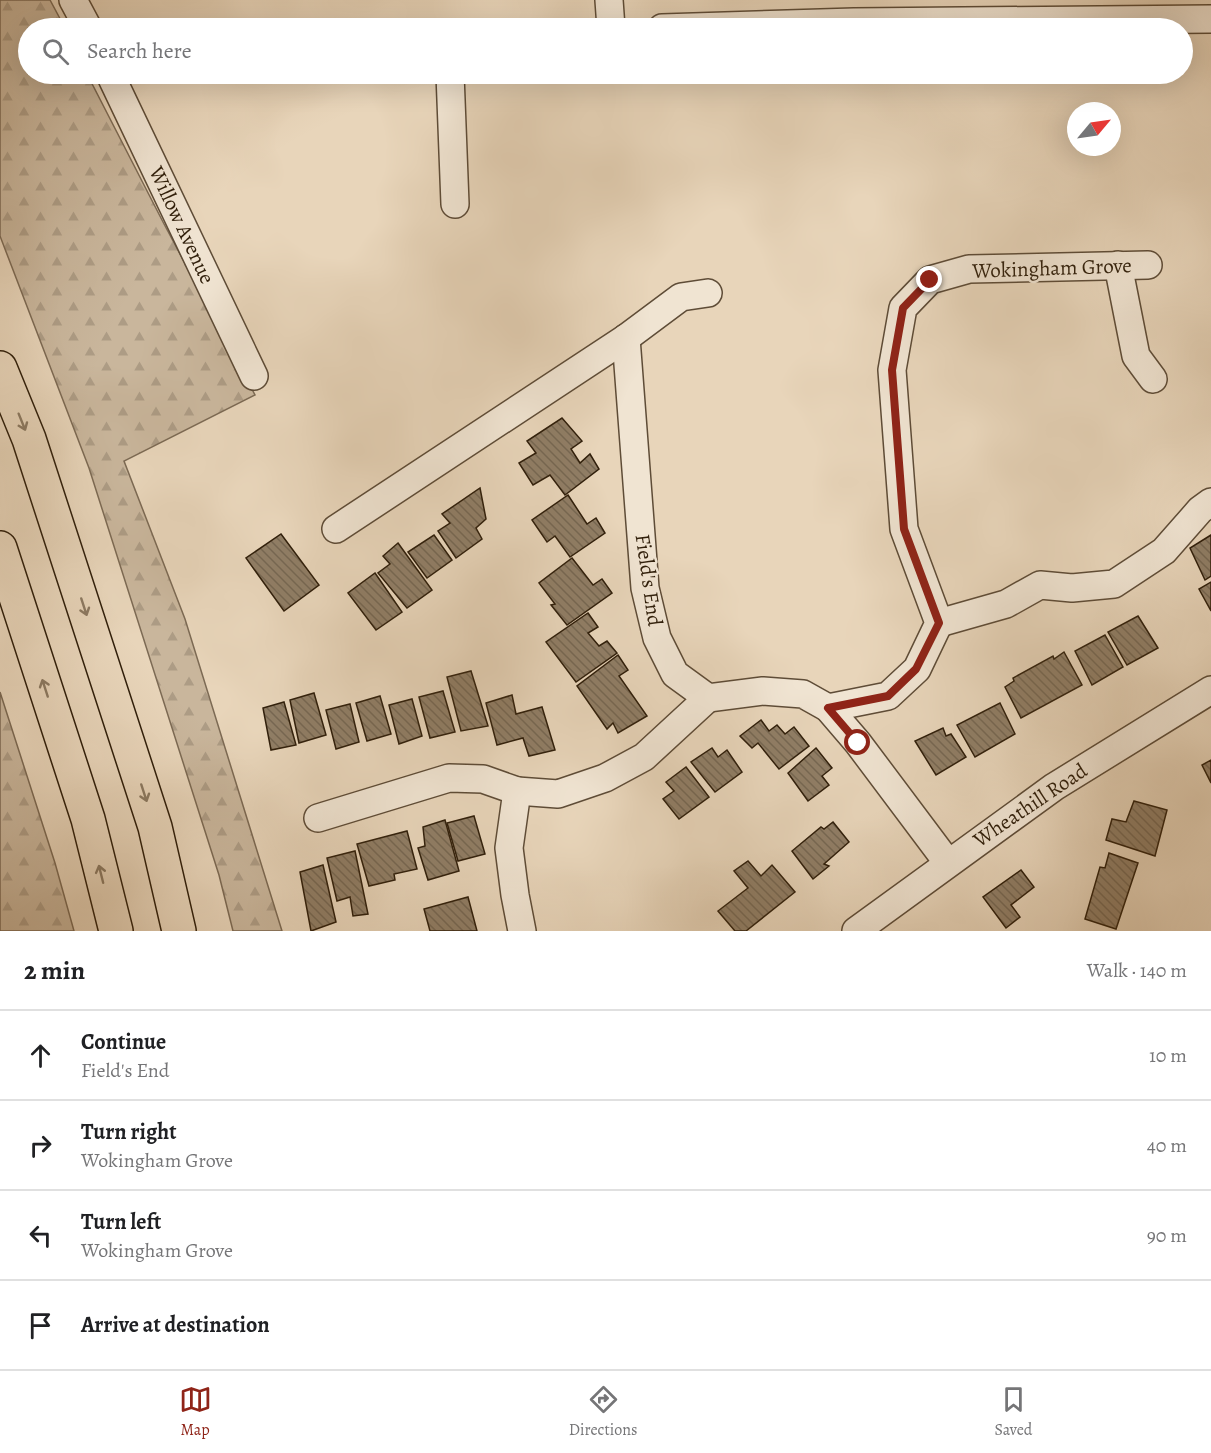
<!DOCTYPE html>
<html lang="en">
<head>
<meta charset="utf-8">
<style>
	body { margin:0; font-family:Alegreya,serif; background:#f2f2f2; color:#202124 }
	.compass { position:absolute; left:1067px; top:102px; width:54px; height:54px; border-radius:50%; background:#fff; box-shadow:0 6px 24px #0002; rotate:61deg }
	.stop { position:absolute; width:18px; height:18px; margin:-14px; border:4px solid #8f2418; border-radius:50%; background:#fff }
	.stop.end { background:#8f2418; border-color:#fff; box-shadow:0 2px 6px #0008 }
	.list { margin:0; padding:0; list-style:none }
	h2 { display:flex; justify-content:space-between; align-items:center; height:78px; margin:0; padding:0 24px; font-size:26px }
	h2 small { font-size:20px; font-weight:400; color:#757577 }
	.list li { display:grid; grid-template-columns:39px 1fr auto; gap:18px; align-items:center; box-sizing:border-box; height:90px; padding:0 24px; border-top:2px solid #e0e0e0 }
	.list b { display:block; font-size:22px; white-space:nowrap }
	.list p { margin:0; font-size:20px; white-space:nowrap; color:#757577 }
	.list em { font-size:20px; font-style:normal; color:#757577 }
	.icon { flex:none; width:33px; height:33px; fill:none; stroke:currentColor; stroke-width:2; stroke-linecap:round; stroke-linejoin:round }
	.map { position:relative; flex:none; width:1211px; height:931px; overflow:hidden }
	.search { position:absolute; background:#fff; box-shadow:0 6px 24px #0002; left:18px; right:18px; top:18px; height:66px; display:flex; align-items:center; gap:15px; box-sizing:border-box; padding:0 21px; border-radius:33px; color:#757577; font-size:22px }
	.sheet { height:438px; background:#fff }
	nav { display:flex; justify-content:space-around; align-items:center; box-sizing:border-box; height:84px; border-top:2px solid #e0e0e0; background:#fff; font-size:16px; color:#757577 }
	nav a { display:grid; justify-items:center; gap:3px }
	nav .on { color:#8f2418 }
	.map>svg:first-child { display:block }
</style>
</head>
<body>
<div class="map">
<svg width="1211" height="931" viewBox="0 0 1211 931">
	<defs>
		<pattern id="forest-firs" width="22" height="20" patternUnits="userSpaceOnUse" patternTransform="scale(1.5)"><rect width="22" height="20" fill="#c9b69c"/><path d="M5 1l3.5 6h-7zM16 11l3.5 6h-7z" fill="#ad9c85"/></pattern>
		<pattern id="building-back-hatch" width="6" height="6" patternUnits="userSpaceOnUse" patternTransform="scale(1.5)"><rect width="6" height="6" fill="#907e66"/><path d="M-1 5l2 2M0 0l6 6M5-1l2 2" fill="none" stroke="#766752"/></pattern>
	</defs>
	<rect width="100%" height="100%" fill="#e8d5ba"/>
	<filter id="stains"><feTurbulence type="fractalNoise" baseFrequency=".00333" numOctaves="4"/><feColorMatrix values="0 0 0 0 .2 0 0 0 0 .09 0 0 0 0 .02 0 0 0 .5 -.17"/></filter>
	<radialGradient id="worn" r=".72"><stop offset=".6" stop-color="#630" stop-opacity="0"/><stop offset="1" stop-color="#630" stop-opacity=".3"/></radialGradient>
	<!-- forest -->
	<g fill="url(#forest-firs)" stroke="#7c6a54" stroke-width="1.5">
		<polygon points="0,0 50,0 65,28 28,28 28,74 87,74 163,222 255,395 124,461 185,619 282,931 233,931 219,875 89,468 0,236"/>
		<polygon points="0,692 55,863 74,931 0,931"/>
	</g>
	<!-- building -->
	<g fill="url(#building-back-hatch)" stroke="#301f0b" stroke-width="1.5">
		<polygon points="562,418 582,441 571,449 580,463 590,454 599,469 565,495 550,475 533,485 519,463 536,453 527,441"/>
		<polygon points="480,488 486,519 476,528 482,539 456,558 438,531 450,523 442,514"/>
		<polygon points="568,495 587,524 596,518 605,533 570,557 555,536 547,542 532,520"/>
		<polygon points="281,534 319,585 284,611 246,558"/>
		<polygon points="434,535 452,560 427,578 408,552"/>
		<polygon points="1211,535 1211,576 1205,580 1190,548"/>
		<polygon points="398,543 432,590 407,608 378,573 390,564 383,556"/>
		<polygon points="572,558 593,585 602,579 612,593 567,625 551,605 555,604 539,583"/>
		<polygon points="375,573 402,612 376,630 348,593"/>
		<polygon points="1211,582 1211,611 1199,589"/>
		<polygon points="588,613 598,627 588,633 599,646 607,641 617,653 576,682 546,642"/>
		<polygon points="1138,616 1158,648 1127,665 1108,632"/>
		<polygon points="1105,635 1123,667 1092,685 1075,651"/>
		<polygon points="1064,652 1082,685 1021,718 1005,687 1014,681 1013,678 1053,656 1054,659"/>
		<polygon points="618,655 628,670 619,676 647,716 618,733 613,723 607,729 577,686"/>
		<polygon points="471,671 488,726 461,731 447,677"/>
		<polygon points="443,691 455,732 430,738 419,697"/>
		<polygon points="314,693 326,735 299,743 290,700"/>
		<polygon points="512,695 516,714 542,707 555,750 529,756 523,738 497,745 486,703"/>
		<polygon points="380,696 391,734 367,741 356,703"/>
		<polygon points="412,699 422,736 399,744 389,705"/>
		<polygon points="284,702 296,745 271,750 263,708"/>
		<polygon points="1000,703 1015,734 975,757 957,725"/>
		<polygon points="350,704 359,742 336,749 326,710"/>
		<polygon points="761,720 769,731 777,725 785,734 794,727 809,746 779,769 758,743 752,748 740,736"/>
		<polygon points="943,728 946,736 951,734 966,757 936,775 915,741"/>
		<polygon points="712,748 718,757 727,750 742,772 715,792 691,762"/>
		<polygon points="816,748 832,768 822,776 829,785 808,801 788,773"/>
		<polygon points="1211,760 1211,783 1202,765"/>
		<polygon points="686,767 709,797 679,819 663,799 674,791 666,782"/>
		<polygon points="1134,801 1167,810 1155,856 1106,840 1112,819 1126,822"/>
		<polygon points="474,816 485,854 458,861 447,823"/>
		<polygon points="445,820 459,871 428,880 418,848 425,846 423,827"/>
		<polygon points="833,822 849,842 824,864 829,866 813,879 792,851 821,827 824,829"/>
		<polygon points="407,831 417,869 394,874 395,880 369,886 357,844"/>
		<polygon points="355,851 368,914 353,916 350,897 337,901 327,858"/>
		<polygon points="1109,853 1138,863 1116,929 1085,919 1100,867 1105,868"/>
		<polygon points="748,861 761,876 772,865 795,892 746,931 735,931 718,911 748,888 734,871"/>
		<polygon points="323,865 336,922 311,931 300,872"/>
		<polygon points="1021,870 1034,887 1011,905 1020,917 1006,928 983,897"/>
		<polygon points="468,897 477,931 430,931 424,909"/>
	</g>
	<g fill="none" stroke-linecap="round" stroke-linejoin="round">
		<defs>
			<g id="minor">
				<polyline points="73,0 88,28"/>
				<polyline points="609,0 611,28"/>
				<polyline points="662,28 854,22 1211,19"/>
				<polyline points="110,74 254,376"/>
				<polyline points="450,74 455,204"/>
				<polyline points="1118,265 1136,356 1153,379"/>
				<polyline points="626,338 645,588 657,638 675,674 708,698 763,691 803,694 828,708 858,743 948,863"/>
				<polyline points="336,529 626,338 681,297 708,293"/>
				<polyline points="939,623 1006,604 1040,585 1072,588 1114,584 1164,551 1200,510 1211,502"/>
				<polyline points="828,708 888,696 917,669 939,623 904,529 892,370 903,308 930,280 969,269 1148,265"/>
				<polyline points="517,791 558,794 605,778 644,757 708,698"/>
				<polyline points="318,818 449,778 483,779 517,791 509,848 515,895 522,931"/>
				<polyline points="856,931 1054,787 1211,690"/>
			</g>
			<g id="highway">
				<polyline points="0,368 29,439 155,827 179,931"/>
				<polyline points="0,548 88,819 116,931"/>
			</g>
		</defs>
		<!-- minor casing -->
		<use href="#minor" stroke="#5e4c37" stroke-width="30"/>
		<!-- highway casing -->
		<use href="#highway" stroke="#301f0b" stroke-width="36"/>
		<!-- minor -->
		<use href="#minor" stroke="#f0e4d2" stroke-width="27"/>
		<!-- highway -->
		<use href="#highway" stroke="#e8d5ba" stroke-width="33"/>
	</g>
	<!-- one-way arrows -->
	<defs><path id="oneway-shaft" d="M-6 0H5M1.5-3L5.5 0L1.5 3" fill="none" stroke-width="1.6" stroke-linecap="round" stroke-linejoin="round" transform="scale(1.5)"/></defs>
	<g stroke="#8c7a62">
		<use href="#oneway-shaft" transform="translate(22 422) rotate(68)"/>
		<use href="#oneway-shaft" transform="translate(84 607) rotate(72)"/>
		<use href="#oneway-shaft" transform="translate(45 688) rotate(-108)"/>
		<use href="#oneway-shaft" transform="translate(144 793) rotate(72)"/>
		<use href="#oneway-shaft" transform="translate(101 874) rotate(-104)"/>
	</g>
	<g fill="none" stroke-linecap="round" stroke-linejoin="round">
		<!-- route -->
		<polyline stroke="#8f2418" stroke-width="8" points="858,743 828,708 888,696 916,669 939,623 904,529 892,370 903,308 930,280"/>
	</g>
	<g text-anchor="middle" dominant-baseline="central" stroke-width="5" stroke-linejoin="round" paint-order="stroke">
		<!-- street labels -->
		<g font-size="21" fill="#301f0b" stroke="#f0e4d2">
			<text transform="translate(182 225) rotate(65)">Willow Avenue</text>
			<text transform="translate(1052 268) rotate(-2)">Wokingham Grove</text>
			<text transform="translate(649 580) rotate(82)">Field's End</text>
			<text transform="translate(1030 805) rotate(-34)">Wheathill Road</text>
		</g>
	</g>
	<rect width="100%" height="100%" filter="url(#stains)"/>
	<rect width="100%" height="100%" fill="url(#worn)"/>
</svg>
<svg class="compass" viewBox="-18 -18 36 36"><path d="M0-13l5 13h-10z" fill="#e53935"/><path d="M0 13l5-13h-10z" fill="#757577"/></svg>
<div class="stop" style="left:858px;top:743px"></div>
<div class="stop end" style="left:930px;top:280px"></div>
<div class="search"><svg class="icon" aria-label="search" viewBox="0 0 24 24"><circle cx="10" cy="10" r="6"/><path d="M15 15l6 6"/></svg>Search here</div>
</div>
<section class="sheet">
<h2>2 min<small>Walk · 140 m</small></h2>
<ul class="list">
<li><svg class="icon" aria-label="ahead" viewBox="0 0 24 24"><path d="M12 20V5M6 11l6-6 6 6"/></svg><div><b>Continue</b><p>Field's End</p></div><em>10 m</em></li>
<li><svg class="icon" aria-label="right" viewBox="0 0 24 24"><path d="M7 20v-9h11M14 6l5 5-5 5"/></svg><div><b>Turn right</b><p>Wokingham Grove</p></div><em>40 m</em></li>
<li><svg class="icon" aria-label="left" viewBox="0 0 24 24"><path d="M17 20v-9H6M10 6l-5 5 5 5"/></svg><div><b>Turn left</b><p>Wokingham Grove</p></div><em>90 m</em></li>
<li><svg class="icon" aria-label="arrive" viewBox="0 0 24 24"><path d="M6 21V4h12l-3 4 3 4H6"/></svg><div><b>Arrive at destination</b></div></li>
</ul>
</section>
<nav>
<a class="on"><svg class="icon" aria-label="map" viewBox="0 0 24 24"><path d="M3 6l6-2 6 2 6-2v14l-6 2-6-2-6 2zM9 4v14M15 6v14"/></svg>Map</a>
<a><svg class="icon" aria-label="directions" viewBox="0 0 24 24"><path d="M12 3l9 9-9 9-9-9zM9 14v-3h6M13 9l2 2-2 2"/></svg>Directions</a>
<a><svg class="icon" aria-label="saved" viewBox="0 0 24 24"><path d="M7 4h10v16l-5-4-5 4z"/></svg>Saved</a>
</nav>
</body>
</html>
